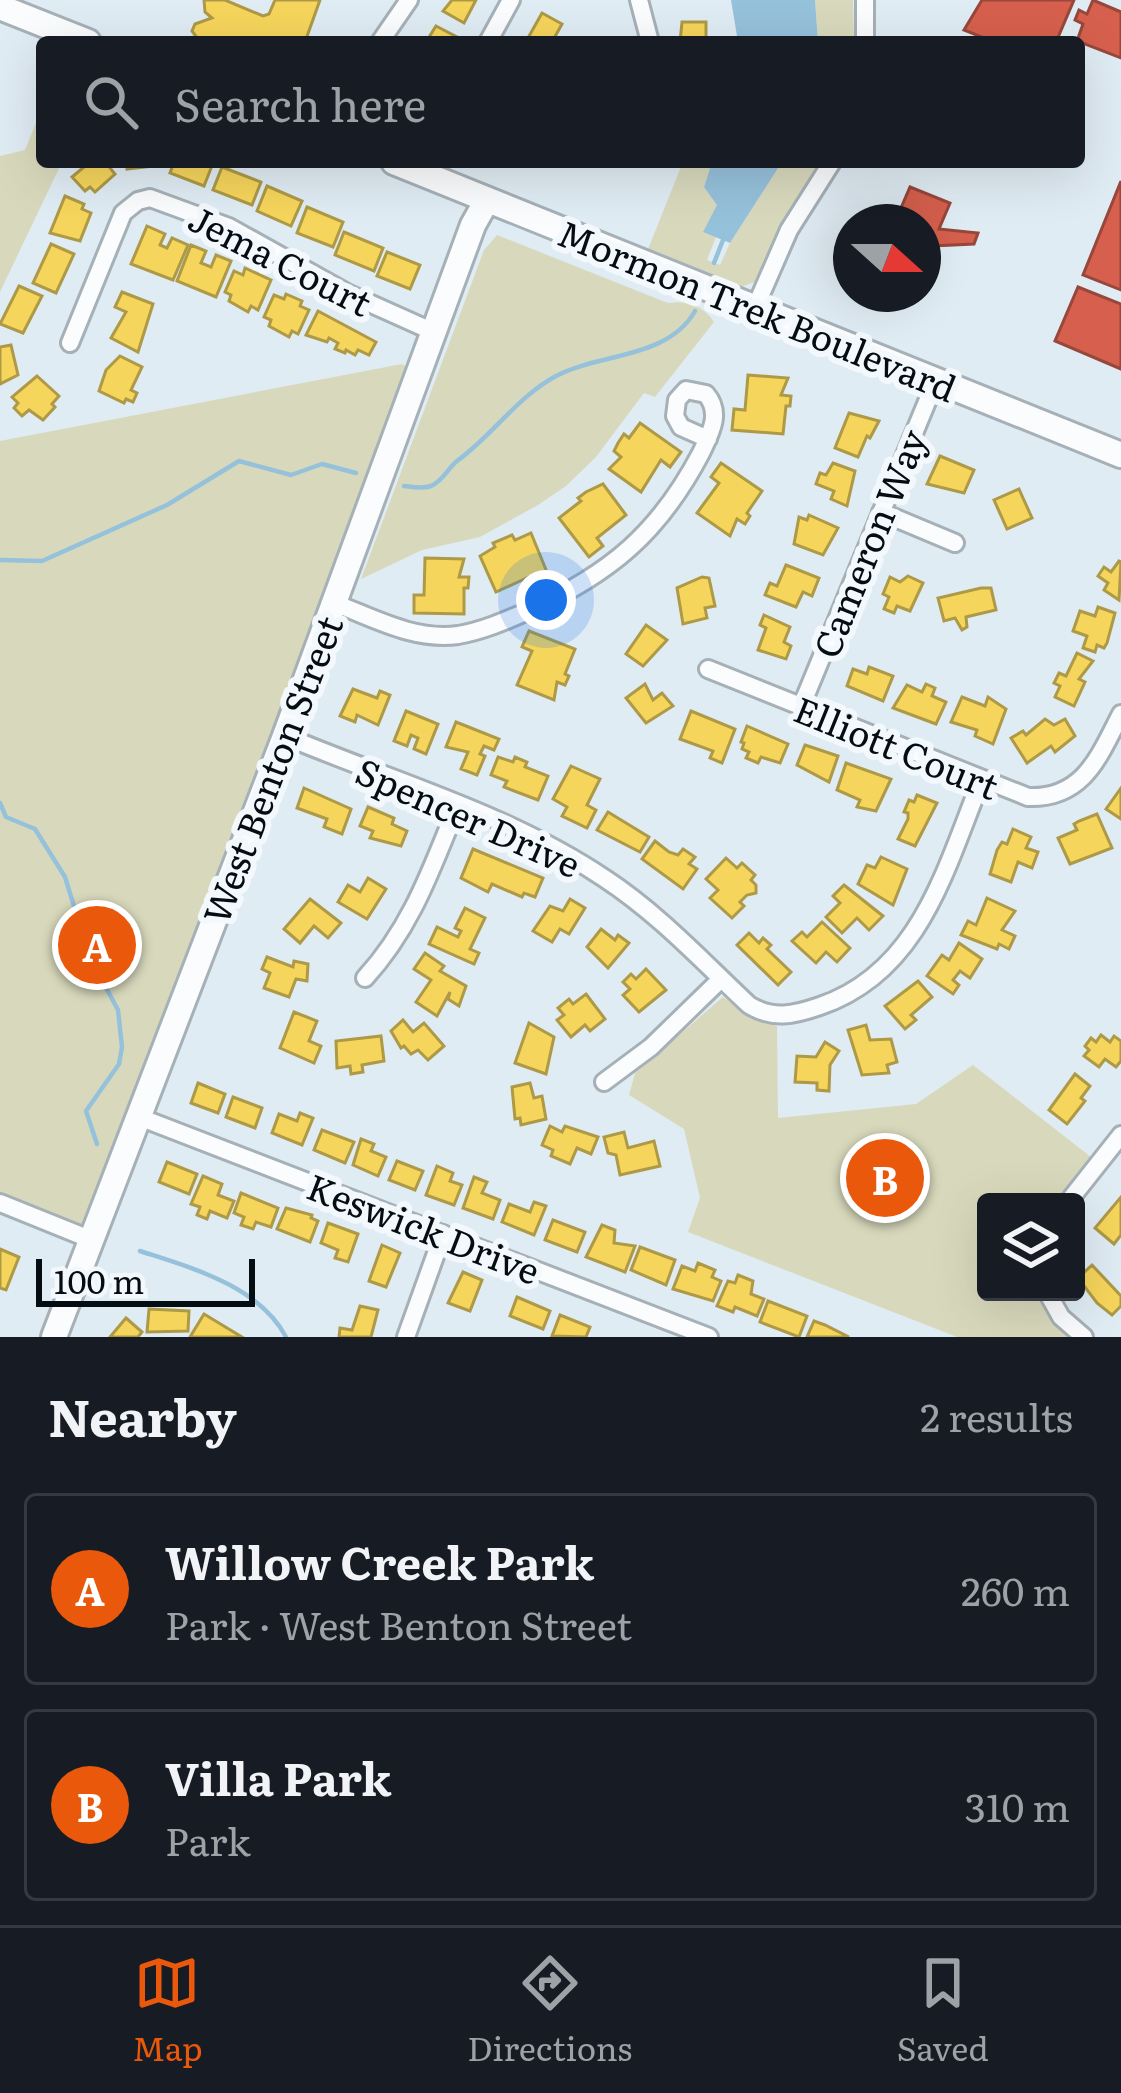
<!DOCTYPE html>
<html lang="en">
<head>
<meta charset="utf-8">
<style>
	body { margin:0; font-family:Literata,serif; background:#242831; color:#f1f3f6 }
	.controls { position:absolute; right:36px; bottom:36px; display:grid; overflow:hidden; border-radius:12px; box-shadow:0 12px 48px #0002 }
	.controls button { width:108px; height:108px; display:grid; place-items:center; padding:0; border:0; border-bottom:3px solid #363941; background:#171b24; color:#f1f3f6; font:60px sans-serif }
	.compass { position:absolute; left:833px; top:204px; width:108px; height:108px; border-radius:50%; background:#171b24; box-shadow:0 12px 48px #0002; rotate:111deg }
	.scale { position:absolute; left:36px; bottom:30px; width:219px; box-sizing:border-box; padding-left:12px; border:6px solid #040d12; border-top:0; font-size:33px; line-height:42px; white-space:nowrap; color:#040d12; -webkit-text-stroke:9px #f3f8fc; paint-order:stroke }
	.you { position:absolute; left:546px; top:600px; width:42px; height:42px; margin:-30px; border:9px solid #fff; border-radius:50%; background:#1a73e8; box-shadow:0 0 0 18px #1a73e833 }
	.badge { display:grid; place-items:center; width:78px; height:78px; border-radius:50%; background:#ea580c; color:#fff; font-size:39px; font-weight:700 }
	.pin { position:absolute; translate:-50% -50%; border:6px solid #fff; box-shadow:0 3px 12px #0006 }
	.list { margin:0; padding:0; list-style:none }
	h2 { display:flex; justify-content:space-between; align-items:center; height:156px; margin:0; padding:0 48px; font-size:51px }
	h2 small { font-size:39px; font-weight:400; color:#9ea1a6 }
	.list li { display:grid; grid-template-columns:78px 1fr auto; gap:36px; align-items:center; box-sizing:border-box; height:192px; margin:0 24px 24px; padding:0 24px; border:3px solid #363941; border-radius:12px }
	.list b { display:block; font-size:45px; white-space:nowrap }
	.list p { margin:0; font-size:39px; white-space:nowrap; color:#9ea1a6 }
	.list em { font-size:39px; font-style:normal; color:#9ea1a6 }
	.icon { flex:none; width:66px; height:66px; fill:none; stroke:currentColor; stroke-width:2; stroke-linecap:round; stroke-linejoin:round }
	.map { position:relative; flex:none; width:1121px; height:1337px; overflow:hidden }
	.search { position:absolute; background:#171b24; box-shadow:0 12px 48px #0002; left:36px; right:36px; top:36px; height:132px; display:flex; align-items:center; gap:30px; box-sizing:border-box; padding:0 42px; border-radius:12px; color:#9ea1a6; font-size:45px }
	.sheet { height:588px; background:#171b24 }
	nav { display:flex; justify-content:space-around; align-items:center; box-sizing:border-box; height:168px; border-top:3px solid #363941; background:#171b24; font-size:33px; color:#9ea1a6 }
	nav a { display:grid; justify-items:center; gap:6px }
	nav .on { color:#ea580c }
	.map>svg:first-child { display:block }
</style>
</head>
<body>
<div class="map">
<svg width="1121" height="1337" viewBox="0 0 1121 1337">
	<rect width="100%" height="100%" fill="#e0ecf4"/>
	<!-- green -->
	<g fill="#d8d9bc">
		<polygon points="815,0 853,0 854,42 818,42"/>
		<polygon points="42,108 42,162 62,162 0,292 0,156 25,150"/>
		<polygon points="683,162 712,162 704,187 718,205 704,232 716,237 707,260 720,265 730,243 782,162 821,162 787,215 755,282 741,287 648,249"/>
		<path d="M497,235L668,303C687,300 704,306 714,322L655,397L644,393L596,457L566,486L538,505L480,537L422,550L361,579L484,250Z"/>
		<polygon points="402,364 410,369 408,380 83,1236 0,1203 0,441"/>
		<polygon points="723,997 755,1020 777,1026 778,1118 916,1104 973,1065 1091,1157 1057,1202 986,1202 986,1292 1037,1292 1049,1317 1068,1337 957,1337 688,1232 700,1198 684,1129 629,1095 635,1073"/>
	</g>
	<!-- water -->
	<g fill="#96c1db">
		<polygon points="731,0 815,0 818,42 738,42"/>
		<polygon points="712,162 782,162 730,243 703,232 717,205 704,187"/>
	</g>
	<!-- homes -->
	<g fill="#f6d55c" stroke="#ad9946" stroke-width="3">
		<polygon points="204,0 225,0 263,16 269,14 275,0 320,0 305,42 200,42 192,31 195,24 212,18 205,12"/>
		<polygon points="452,0 476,0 464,23 443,11"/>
		<polygon points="542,13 562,24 552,42 521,42 528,38"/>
		<polygon points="682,22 706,22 706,42 680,42"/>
		<polygon points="436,26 457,37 455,42 426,42"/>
		<polygon points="90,162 115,164 110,168 115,174 95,192 90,187 85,191 72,177"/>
		<polygon points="127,162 164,162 164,165 127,169"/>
		<polygon points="174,162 211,162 213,163 204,186 170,173"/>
		<polygon points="222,167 261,182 252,205 213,190"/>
		<polygon points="267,186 302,201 291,226 257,211"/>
		<polygon points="65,196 84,204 82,209 91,213 80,241 50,233"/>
		<polygon points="307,207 343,222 333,247 297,233"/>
		<polygon points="147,226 165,234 160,245 167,248 172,238 188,245 173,280 131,264"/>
		<polygon points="344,232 383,248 374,271 335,255"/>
		<polygon points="51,244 74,254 56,293 33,283"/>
		<polygon points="191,245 206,251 201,263 211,267 216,255 231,261 216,297 177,281"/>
		<polygon points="387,252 420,265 410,289 377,276"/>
		<polygon points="245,268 271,280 258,310 251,306 248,312 229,301 231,295 225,292 234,271 243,275"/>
		<polygon points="19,286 42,296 23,333 0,324"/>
		<polygon points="122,292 153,304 138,352 111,338 126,312 115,307"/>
		<polygon points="286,294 302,301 300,306 309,310 298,334 292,331 289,337 269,326 271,320 264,317 274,295 284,299"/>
		<polygon points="318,311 376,342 369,355 358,350 355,355 346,350 345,353 335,349 338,343 329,338 327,342 306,335"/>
		<polygon points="11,345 18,375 0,384 0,347"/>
		<polygon points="120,356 142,367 131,390 137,393 133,402 126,399 124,403 99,391 106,370"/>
		<polygon points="748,375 788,378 781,395 791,396 790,406 786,406 783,434 732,430 734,409 745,410"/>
		<polygon points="37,376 59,396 52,404 55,407 43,420 29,410 22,416 14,408 18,403 12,397"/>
		<polygon points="849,413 879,421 870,438 867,436 858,457 835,448"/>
		<polygon points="640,423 681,452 670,467 661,460 641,492 609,469 621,457 614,451 618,443 624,434 629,438"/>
		<polygon points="940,456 974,470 964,493 927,484"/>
		<polygon points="721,463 762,491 747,513 750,516 745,524 737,519 730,536 697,513 719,483 711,477"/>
		<polygon points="833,463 855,471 847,506 831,499 834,491 816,484 820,473 826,475"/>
		<polygon points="603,484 626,515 597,538 603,546 589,557 559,518 581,501 578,498 586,492"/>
		<polygon points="1019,489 1032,518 1007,529 994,500"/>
		<polygon points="809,515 838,528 823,555 794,544 799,517 807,520"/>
		<polygon points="531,533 551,582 534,589 529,577 496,592 480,556 495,547 493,543 512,535 515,540"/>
		<polygon points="425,558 464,559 459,577 469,577 468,588 464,588 464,614 414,613 414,595 424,595"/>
		<polygon points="1119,561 1121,562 1119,600 1104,590 1108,583 1098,576 1104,567 1111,572"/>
		<polygon points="786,565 819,578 812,596 803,592 796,607 765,595 770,583 777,586"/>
		<polygon points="908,576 923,583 910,611 897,606 894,613 884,609 889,597 883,594 890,577 900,582"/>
		<polygon points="702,577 709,578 715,606 705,608 707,618 683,624 677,588"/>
		<polygon points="981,588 991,588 996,610 966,617 967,627 962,630 955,618 944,621 938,598"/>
		<polygon points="1098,607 1115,613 1107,643 1104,648 1097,645 1095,652 1083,648 1087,636 1073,631 1080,611 1095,616"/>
		<polygon points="764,615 790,627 784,642 791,646 786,659 758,650 766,628 760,625"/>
		<polygon points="646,625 667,640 643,666 626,654"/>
		<polygon points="529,631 575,649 565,674 569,676 565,685 557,682 554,700 517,685 532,651 522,647"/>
		<polygon points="1077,653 1093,661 1079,679 1085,682 1074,706 1055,697 1060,686 1054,683 1059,673 1066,676"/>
		<polygon points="869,667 893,676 883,701 847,686 853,669 867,674"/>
		<polygon points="645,684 653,700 662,693 673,706 646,723 626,698"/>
		<polygon points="926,684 935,688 932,696 946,702 936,724 893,708 907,685 922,692"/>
		<polygon points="353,689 377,698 380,691 390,695 378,725 357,715 355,722 340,716"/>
		<polygon points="962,697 985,706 988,697 1006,709 993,744 975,736 977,730 951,722"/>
		<polygon points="406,711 438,724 426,754 414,749 418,738 411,735 407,746 394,741"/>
		<polygon points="691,711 735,729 722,763 710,758 713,751 680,739"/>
		<polygon points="1045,719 1054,725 1065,719 1075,736 1055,752 1051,746 1027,763 1011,738 1023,731 1026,735"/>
		<polygon points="456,722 499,739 494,750 484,746 480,754 485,756 477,775 461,769 468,752 446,747"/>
		<polygon points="747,726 788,744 780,763 761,757 758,763 746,758 749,752 742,749 744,743 741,742"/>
		<polygon points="805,745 838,756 829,782 797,765"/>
		<polygon points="498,757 513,762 515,757 527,762 525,767 548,776 538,800 504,787 507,781 491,775"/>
		<polygon points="846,763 891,779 876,811 857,807 860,800 837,790"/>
		<polygon points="571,766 600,779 587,805 596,810 587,828 562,816 567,807 553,799"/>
		<polygon points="304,788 351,809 342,834 324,827 327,819 297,808"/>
		<polygon points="1121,788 1121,819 1106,809"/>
		<polygon points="917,795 937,803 915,846 898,839 908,819 908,813 904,812 909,800 914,802"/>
		<polygon points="368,807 394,818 392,824 407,831 401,846 370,838 373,831 360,826"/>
		<polygon points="608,812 649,837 640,852 597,830"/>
		<polygon points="1097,814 1112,848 1070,864 1058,838 1077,830 1074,824 1079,821"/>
		<polygon points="1013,829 1031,837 1026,848 1038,852 1032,868 1018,862 1011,882 990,874 997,850 1002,842 1007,844"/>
		<polygon points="655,841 669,852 678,855 683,849 695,857 689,864 697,869 683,889 642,859"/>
		<polygon points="473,849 543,878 535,897 524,893 522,897 492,884 488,892 461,878"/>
		<polygon points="881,857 907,869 893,905 858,884 867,865 875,868"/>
		<polygon points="726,858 737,868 742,863 755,875 751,880 756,885 756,893 747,895 740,902 744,906 732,918 710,898 718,890 706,879"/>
		<polygon points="368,878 386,889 367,919 338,902 348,885 360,892"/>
		<polygon points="844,885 883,916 869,930 857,918 842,933 826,917 840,903 833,896"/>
		<polygon points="987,898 1015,911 1002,930 1015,936 1009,949 999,944 997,949 961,935 968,921 976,925"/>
		<polygon points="310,899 341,923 328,938 314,926 300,943 284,929"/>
		<polygon points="570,899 585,908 569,934 560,929 552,942 533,931 550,906 563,911"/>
		<polygon points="465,908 485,918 470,949 479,953 474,964 429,944 437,927 458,937 461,931 455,928"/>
		<polygon points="822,922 850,948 837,962 826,952 816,963 792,941 802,932 807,937"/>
		<polygon points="601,929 615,940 618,935 629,943 608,968 587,947"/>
		<polygon points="749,933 759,943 763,938 771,945 767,949 791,972 778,985 737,945"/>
		<polygon points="959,943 982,959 970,978 960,971 953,980 959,985 953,994 927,976 942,955 949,960"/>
		<polygon points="425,953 444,966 440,971 466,986 459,1006 448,999 450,992 437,1016 416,1002 431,980 414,969"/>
		<polygon points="267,957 293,967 294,961 308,964 307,981 296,979 289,997 264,988 270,973 262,969"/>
		<polygon points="646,969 666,990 639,1012 623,995 630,989 623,982 631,974 636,979"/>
		<polygon points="918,981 932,997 911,1015 916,1020 905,1029 885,1006"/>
		<polygon points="586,994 605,1019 590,1031 585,1025 571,1037 557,1020 564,1015 558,1008 569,999 573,1004"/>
		<polygon points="294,1012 317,1021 309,1041 321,1046 314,1063 280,1048"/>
		<polygon points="403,1020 413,1032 424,1023 444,1046 428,1060 418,1050 411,1054 404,1046 401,1048 391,1031"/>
		<polygon points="529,1023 554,1037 546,1074 515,1063"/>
		<polygon points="866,1025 870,1040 891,1039 897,1062 887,1065 889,1073 862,1075 848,1030"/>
		<polygon points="1101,1035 1110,1042 1114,1036 1121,1041 1121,1061 1116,1067 1105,1059 1099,1067 1084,1056 1089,1050 1085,1046 1091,1038 1096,1042"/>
		<polygon points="381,1036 384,1061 362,1065 363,1072 351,1074 350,1066 337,1068 336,1041"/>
		<polygon points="825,1042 839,1051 830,1065 829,1091 817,1090 817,1083 795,1082 797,1056 816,1057"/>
		<polygon points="1075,1074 1090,1086 1081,1098 1085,1101 1067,1124 1049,1110"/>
		<polygon points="198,1083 225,1094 218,1113 191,1103"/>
		<polygon points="530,1083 534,1098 542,1096 546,1119 521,1125 520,1118 515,1119 512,1087"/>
		<polygon points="233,1097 262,1108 255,1128 226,1117"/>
		<polygon points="300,1113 313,1118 302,1145 272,1133 279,1114 297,1121"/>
		<polygon points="550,1126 562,1132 565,1126 598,1137 591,1154 577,1148 570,1164 551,1156 553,1150 542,1145"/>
		<polygon points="322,1130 354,1142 345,1163 314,1150"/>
		<polygon points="624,1132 628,1148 654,1141 660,1166 620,1175 616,1155 608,1153 604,1137"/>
		<polygon points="361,1139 374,1144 371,1151 386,1157 378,1176 353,1165"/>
		<polygon points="397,1161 423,1171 415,1190 389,1180"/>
		<polygon points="167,1162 197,1174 189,1194 159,1182"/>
		<polygon points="437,1166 453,1173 450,1181 462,1185 454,1205 426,1195"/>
		<polygon points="203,1176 222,1184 218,1195 234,1201 227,1218 210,1211 207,1219 197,1215 200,1207 191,1204"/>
		<polygon points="474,1177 487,1182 482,1193 500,1200 493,1219 463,1208"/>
		<polygon points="241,1193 278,1208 271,1227 256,1222 253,1229 241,1225 244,1217 234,1213"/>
		<polygon points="1121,1197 1121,1235 1114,1244 1095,1228"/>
		<polygon points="534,1202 546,1206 534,1235 502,1222 509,1204 530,1212"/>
		<polygon points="286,1208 312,1215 311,1218 318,1221 310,1242 277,1229"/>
		<polygon points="553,1220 585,1232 577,1252 545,1240"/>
		<polygon points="328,1223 358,1234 348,1262 335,1258 338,1250 321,1243"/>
		<polygon points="602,1225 615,1230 614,1243 635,1246 625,1272 586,1257"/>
		<polygon points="382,1245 400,1253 386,1287 369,1281"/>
		<polygon points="640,1247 675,1260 666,1285 631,1270"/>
		<polygon points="0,1249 19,1257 6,1290 0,1288"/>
		<polygon points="698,1263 715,1270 712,1277 721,1281 713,1301 673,1289 682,1266 695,1271"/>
		<polygon points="1092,1265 1121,1296 1121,1306 1112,1315 1097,1303 1078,1278"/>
		<polygon points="463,1272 482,1280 470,1311 448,1303"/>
		<polygon points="738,1275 753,1281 751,1294 764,1299 757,1316 735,1307 733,1312 717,1306 728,1281 735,1283"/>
		<polygon points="517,1297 550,1311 543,1329 510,1316"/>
		<polygon points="768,1301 807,1316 799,1337 760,1322"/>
		<polygon points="360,1306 378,1310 371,1337 339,1337 340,1328 352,1330"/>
		<polygon points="149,1309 189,1311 188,1331 147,1332"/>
		<polygon points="204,1314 242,1337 190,1337"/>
		<polygon points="560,1315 590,1327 586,1337 552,1336"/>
		<polygon points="126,1318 142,1332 138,1337 110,1337"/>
		<polygon points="814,1321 825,1325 849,1337 807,1337"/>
	</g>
	<!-- shops -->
	<g fill="#d6604d" stroke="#97473b" stroke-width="3">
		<polygon points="982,0 1074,0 1056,42 994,42 964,30"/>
		<polygon points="1093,0 1121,12 1121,58 1077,41 1083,24 1075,20 1079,10 1087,14"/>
		<polygon points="1121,181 1121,290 1083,275"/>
		<polygon points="910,187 950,203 939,229 978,233 974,244 932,246 923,267 923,222 895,222"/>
		<polygon points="1078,287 1121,304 1121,369 1055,341"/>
	</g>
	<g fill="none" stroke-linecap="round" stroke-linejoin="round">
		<!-- stream -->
		<g stroke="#96c1db" stroke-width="4.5">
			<polyline points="714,263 725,235"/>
			<path d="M404,486C413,487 422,489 431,486C444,480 447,469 457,461C492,436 517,397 556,376C599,353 668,359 695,311"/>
			<polyline points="0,560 42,561 167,505 239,461 291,475 322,464 356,473"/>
			<polyline points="0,803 6,817 35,829 65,877 90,958 118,1010 122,1047 119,1064 86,1111 97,1144"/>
			<path d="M140,1251C192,1268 259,1286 286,1337"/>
		</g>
		<defs>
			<g id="street">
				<polyline points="639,0 650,42"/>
				<polyline points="380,42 409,0"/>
				<polyline points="488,42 511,0"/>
				<polyline points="865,42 865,0"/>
				<polyline points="755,308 789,230 832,162"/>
				<polyline points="70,343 123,213 138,201 150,198 229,227 349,294 436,333"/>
				<polyline points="881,512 955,543"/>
				<path d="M334,603C374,618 414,641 458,635C482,631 505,621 528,611C610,574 659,533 701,453C711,432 722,413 706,394L686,390L677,400L675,416L681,427L708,439"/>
				<path d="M708,669L1028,797C1084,799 1099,756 1121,714"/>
				<polyline points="801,707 936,380"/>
				<path d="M285,736C391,781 507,813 604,878C659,914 702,961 749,1005C773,1020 794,1015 820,1006C920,972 945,869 981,781"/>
				<path d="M365,978C412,927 432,867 458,804"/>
				<polyline points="604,1082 651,1047 721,979"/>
				<polyline points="139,1117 709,1337"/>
				<polyline points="1068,1202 1121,1135"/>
				<polyline points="0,1203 92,1240"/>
				<polyline points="1047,1292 1061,1317 1084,1337"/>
				<polyline points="406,1337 443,1234"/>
			</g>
			<g id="secondary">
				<polyline points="0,7 88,42"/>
				<polyline points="394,162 1121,455"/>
				<polyline points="54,1337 285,736 473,225 487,200"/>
			</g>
		</defs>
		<!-- street casing -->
		<use href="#street" stroke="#a6b0b7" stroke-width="22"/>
		<!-- secondary casing -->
		<use href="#secondary" stroke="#a6b0b7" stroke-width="30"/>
		<!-- street -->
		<use href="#street" stroke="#fafcfd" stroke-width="16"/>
		<!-- secondary -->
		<use href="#secondary" stroke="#fafcfd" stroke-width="24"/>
	</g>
	<g text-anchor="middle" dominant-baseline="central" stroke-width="12" stroke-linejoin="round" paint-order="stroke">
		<!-- street labels -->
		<g font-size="36" fill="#040d12" stroke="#f3f8fc">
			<text transform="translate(281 259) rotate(27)">Jema Court</text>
			<text transform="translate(758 309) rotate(22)">Mormon Trek Boulevard</text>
			<text transform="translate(868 543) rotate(-68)">Cameron Way</text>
			<text transform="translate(897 746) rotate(22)">Elliott Court</text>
			<text transform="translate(271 769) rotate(-69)">West Benton Street</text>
			<text transform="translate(469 816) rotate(24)">Spencer Drive</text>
			<text transform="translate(424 1227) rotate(21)">Keswick Drive</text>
		</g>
	</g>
</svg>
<div class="controls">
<button><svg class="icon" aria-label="layers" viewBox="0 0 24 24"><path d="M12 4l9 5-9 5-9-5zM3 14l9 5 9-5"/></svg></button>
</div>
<svg class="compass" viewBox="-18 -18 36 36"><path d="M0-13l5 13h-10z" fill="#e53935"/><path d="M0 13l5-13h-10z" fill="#9ea1a6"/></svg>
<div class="scale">100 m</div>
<div class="you"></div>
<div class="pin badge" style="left:97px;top:945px">A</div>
<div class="pin badge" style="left:885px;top:1178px">B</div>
<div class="search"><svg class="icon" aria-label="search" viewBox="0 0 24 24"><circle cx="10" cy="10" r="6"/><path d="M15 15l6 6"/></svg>Search here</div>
</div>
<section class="sheet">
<h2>Nearby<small>2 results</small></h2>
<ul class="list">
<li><span class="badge">A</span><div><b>Willow Creek Park</b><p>Park · West Benton Street</p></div><em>260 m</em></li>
<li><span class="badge">B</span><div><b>Villa Park</b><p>Park</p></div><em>310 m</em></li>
</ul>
</section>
<nav>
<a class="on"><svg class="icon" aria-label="map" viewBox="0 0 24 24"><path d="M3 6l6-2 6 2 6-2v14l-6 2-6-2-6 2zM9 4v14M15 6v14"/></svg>Map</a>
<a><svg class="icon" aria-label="directions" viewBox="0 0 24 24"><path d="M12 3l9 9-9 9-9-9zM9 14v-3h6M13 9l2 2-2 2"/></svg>Directions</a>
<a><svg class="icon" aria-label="saved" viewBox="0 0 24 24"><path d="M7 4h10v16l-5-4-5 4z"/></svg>Saved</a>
</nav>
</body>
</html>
